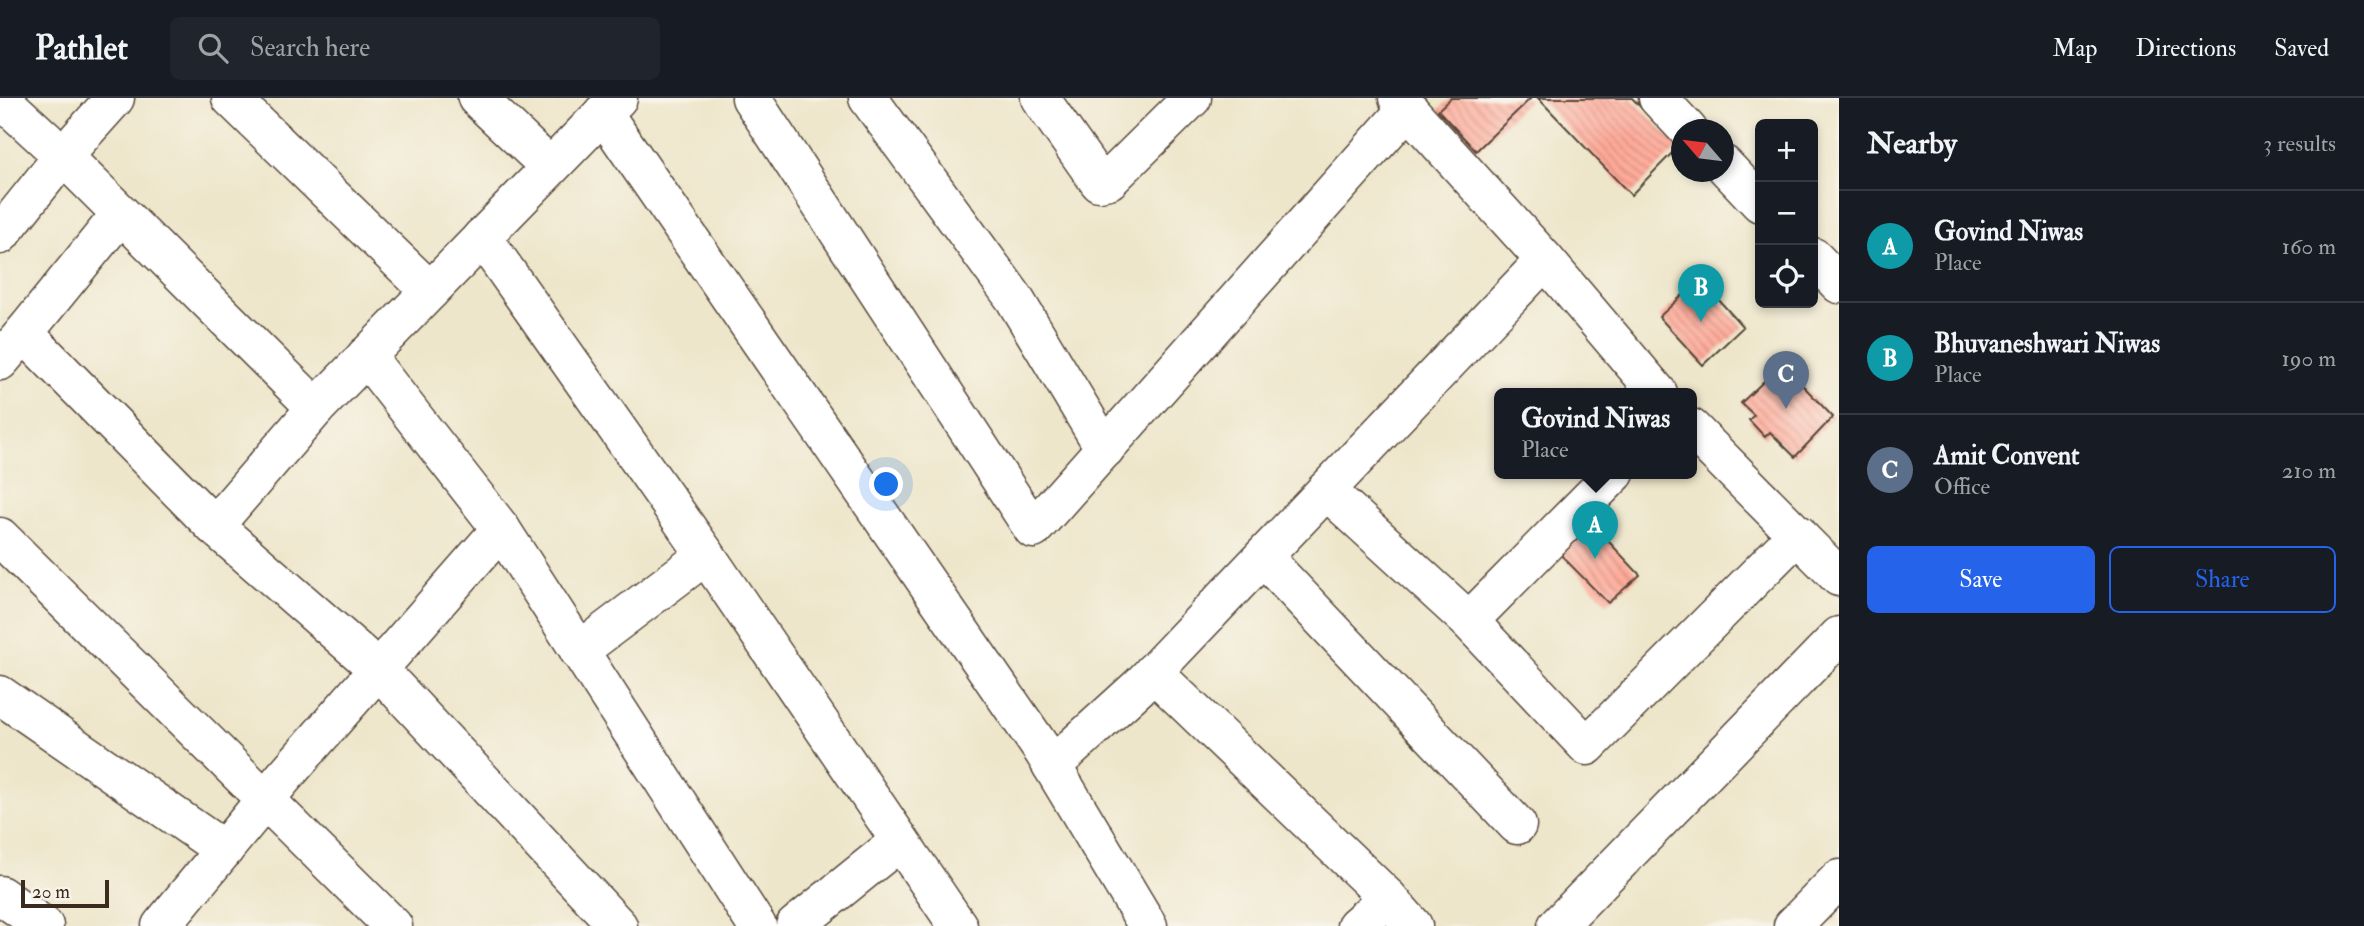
<!DOCTYPE html>
<html lang="en">
<head>
<meta charset="utf-8">
<style>
	body { margin:0; font-family:"IM FELL Double Pica",serif; background:#20242c; color:#f1f3f6 }
	.controls { position:absolute; right:21px; top:21px; display:grid; overflow:hidden; border-radius:10px; box-shadow:0 4px 10px #0003 }
	.controls button { width:63px; height:63px; display:grid; place-items:center; padding:0; border:0; border-bottom:2px solid #363941; background:#171b24; color:#f1f3f6; font:35px sans-serif }
	.compass { position:absolute; left:1671px; top:21px; width:63px; height:63px; border-radius:50%; background:#171b24; box-shadow:0 4px 10px #0003; rotate:298deg }
	.scale { position:absolute; left:21px; bottom:18px; width:88px; box-sizing:border-box; padding-left:7px; border:4px solid #3b2a1e; border-top:0; font-size:19px; line-height:24px; white-space:nowrap; color:#3b2a1e; -webkit-text-stroke:5px #f7f3e8; paint-order:stroke }
	.you { position:absolute; left:887px; top:387px; width:24px; height:24px; margin:-18px; border:5px solid #fff; border-radius:50%; background:#1a73e8; box-shadow:0 0 0 10px #1a73e833 }
	.badge { display:grid; place-items:center; width:46px; height:46px; border-radius:50%; background:#2563eb; color:#fff; font-size:23px; font-weight:700 }
	.pin { position:absolute; translate:-50% -58px; filter:drop-shadow(0 2px 4px #0008) }
	.pin::after { content:''; position:absolute; top:37px; width:24px; height:21px; background:inherit; clip-path:polygon(0 0,100% 0,50% 100%) }
	.popup { position:absolute; left:1494px; top:290px; width:203px; height:91px; box-sizing:border-box; display:grid; place-content:center; border-radius:10px; background:#171b24; filter:drop-shadow(0 2px 5px #0005); font-size:23px; white-space:nowrap; color:#9ea1a6 }
	.popup b { font-size:26px; color:#f1f3f6 }
	.popup::after { content:''; position:absolute; left:50%; top:100%; margin-left:-14px; border:14px solid transparent; border-top-color:#171b24 }
	.list { margin:0; padding:0; list-style:none }
	h2 { display:flex; justify-content:space-between; align-items:center; height:91px; margin:0; padding:0 28px; font-size:30px }
	h2 small { font-size:23px; font-weight:400; color:#9ea1a6 }
	.list li { display:grid; grid-template-columns:46px 1fr auto; gap:21px; align-items:center; box-sizing:border-box; height:112px; padding:0 28px; border-top:2px solid #363941 }
	.list b { display:block; font-size:26px; white-space:nowrap }
	.list p { margin:0; font-size:23px; white-space:nowrap; color:#9ea1a6 }
	.list em { font-size:23px; font-style:normal; color:#9ea1a6 }
	.actions { display:flex; gap:14px; padding:21px 28px }
	.actions a { flex:1; padding:16px 0; border:2px solid #2563eb; border-radius:10px; text-align:center; font-size:24px; color:#2563eb }
	.actions .main { background:#2563eb; color:#fff }
	.icon { flex:none; width:38px; height:38px; fill:none; stroke:currentColor; stroke-width:2; stroke-linecap:round; stroke-linejoin:round }
	.map { position:relative; flex:none; width:1839px; height:828px; overflow:hidden }
	header { display:flex; align-items:center; gap:42px; box-sizing:border-box; height:98px; padding:0 35px; background:#171b24; border-bottom:2px solid #363941 }
	header strong { font-size:33px }
	nav { display:flex; gap:38px; margin-inline-start:auto; font-size:24px }
	.search { width:490px; height:63px; background:#20242c; display:flex; align-items:center; gap:18px; box-sizing:border-box; padding:0 24px; border-radius:10px; color:#9ea1a6; font-size:26px }
	main { display:flex }
	aside { flex:1; background:#171b24 }
	.map>svg:first-child { display:block }
</style>
</head>
<body>
<header>
<strong>Pathlet</strong>
<div class="search"><svg class="icon" aria-label="search" viewBox="0 0 24 24"><circle cx="10" cy="10" r="6"/><path d="M15 15l6 6"/></svg>Search here</div>
<nav><a>Map</a><a>Directions</a><a>Saved</a></nav>
</header>
<main>
<div class="map">
<svg width="1839" height="828" viewBox="0 0 1839 828">
	<defs>
		<pattern id="building-back-hatch" width="6" height="6" patternUnits="userSpaceOnUse" patternTransform="scale(1.75)"><rect width="6" height="6" fill="#ffa998"/><path d="M-1 5l2 2M0 0l6 6M5-1l2 2" fill="none" stroke="#d08a7b"/></pattern>
	</defs>
	<rect width="100%" height="100%" fill="#f7f3e8"/>
	<filter id="ink" filterUnits="userSpaceOnUse"><feTurbulence type="fractalNoise" baseFrequency=".0143" numOctaves="2"/><feDisplacementMap in="SourceGraphic" scale="14" xChannelSelector="R" yChannelSelector="G"/><feConvolveMatrix kernelMatrix="1 2 1 2 8 2 1 2 1" color-interpolation-filters="sRGB"/></filter>
	<filter id="wash" filterUnits="userSpaceOnUse"><feTurbulence type="fractalNoise" baseFrequency=".00686" numOctaves="4" result="noise"/><feDisplacementMap in="SourceGraphic" scale="28" xChannelSelector="R" yChannelSelector="G"/><feGaussianBlur stdDeviation="1.57" result="paint"/><feColorMatrix in="noise" values="0 0 0 0 0 0 0 0 0 0 0 0 0 0 0 0 0 1.4 0 .05"/><feComposite in="paint" operator="in"/></filter>
	<g filter="url(#wash)">
		<rect width="100%" height="100%" fill="#eee6ca"/>
		<g id="blocks">
			<!-- building -->
			<g fill="url(#building-back-hatch)">
				<polygon points="1451,0 1531,0 1476,53 1438,12"/>
				<polygon points="1538,0 1632,0 1678,49 1631,97"/>
				<polygon points="1700,181 1743,229 1703,267 1659,219"/>
				<polygon points="1782,266 1833,319 1795,359 1770,334 1765,339 1749,322 1754,317 1741,305"/>
				<polygon points="1580,413 1640,477 1608,505 1549,445"/>
			</g>
		</g>
	</g>
	<g filter="url(#ink)">
		<use href="#blocks" fill-opacity="0" stroke="#564638" stroke-width="2"/>
		<g fill="none" stroke-linecap="round" stroke-linejoin="round">
			<defs>
				<g id="minor">
					<polyline points="0,0 63,58 316,310"/>
					<polyline points="231,0 430,193"/>
					<polyline points="477,0 550,69"/>
					<polyline points="751,0 1033,431 1408,10"/>
					<polyline points="868,0 1014,200 1105,351"/>
					<polyline points="1040,0 1099,84 1109,82 1192,0"/>
					<polyline points="1398,0 1545,162 1658,295"/>
					<polyline points="1658,0 1688,32"/>
					<polyline points="603,15 1043,653 1148,828"/>
					<polyline points="1724,67 1760,105"/>
					<polyline points="120,117 24,235 214,428 316,310 618,0"/>
					<polyline points="0,137 63,58 115,0"/>
					<polyline points="482,139 706,457 958,828"/>
					<polyline points="1813,159 1839,186"/>
					<polyline points="0,263 24,235"/>
					<polyline points="1691,330 1839,479"/>
					<polyline points="1326,392 1469,523 1587,648 1798,436"/>
					<polyline points="214,428 378,571 618,828"/>
					<polyline points="501,431 757,828"/>
					<polyline points="0,439 393,828"/>
					<polyline points="1263,459 1517,727"/>
					<polyline points="1469,523 1615,375"/>
					<polyline points="579,553 706,457"/>
					<polyline points="1153,574 1388,800 1413,828"/>
					<polyline points="0,597 224,752"/>
					<polyline points="1052,668 1140,588 1545,162"/>
					<polyline points="0,797 44,828"/>
					<polyline points="161,828 283,680 501,431 366,258"/>
					<polyline points="795,828 900,743"/>
					<polyline points="1356,828 1388,800"/>
					<polyline points="1557,828 1839,538"/>
					<polyline points="1793,828 1839,781"/>
				</g>
			</defs>
			<!-- minor casing -->
			<use href="#minor" stroke="#564638" stroke-width="41"/>
			<!-- minor -->
			<use href="#minor" stroke="#fff" stroke-width="38"/>
		</g>
	</g>
</svg>
<div class="controls">
<button>+</button>
<button>−</button>
<button><svg class="icon" aria-label="locate" viewBox="0 0 24 24"><circle cx="12" cy="12" r="6"/><path d="M12 2v4M12 18v4M2 12h4M18 12h4"/></svg></button>
</div>
<svg class="compass" viewBox="-18 -18 36 36"><path d="M0-13l5 13h-10z" fill="#e53935"/><path d="M0 13l5-13h-10z" fill="#9ea1a6"/></svg>
<div class="scale">20 m</div>
<div class="you"></div>
<div class="pin badge" style="left:1595px;top:461px;background:#0f9aa8">A</div>
<div class="popup"><b>Govind Niwas</b>Place</div>
<div class="pin badge" style="left:1701px;top:224px;background:#0f9aa8">B</div>
<div class="pin badge" style="left:1786px;top:311px;background:#5c6f8a">C</div>
</div>
<aside>
<h2>Nearby<small>3 results</small></h2>
<ul class="list">
<li><span class="badge" style="background:#0f9aa8">A</span><div><b>Govind Niwas</b><p>Place</p></div><em>160 m</em></li>
<li><span class="badge" style="background:#0f9aa8">B</span><div><b>Bhuvaneshwari Niwas</b><p>Place</p></div><em>190 m</em></li>
<li><span class="badge" style="background:#5c6f8a">C</span><div><b>Amit Convent</b><p>Office</p></div><em>210 m</em></li>
</ul>
<div class="actions"><a class="main">Save</a><a>Share</a></div>
</aside>
</main>
</body>
</html>
